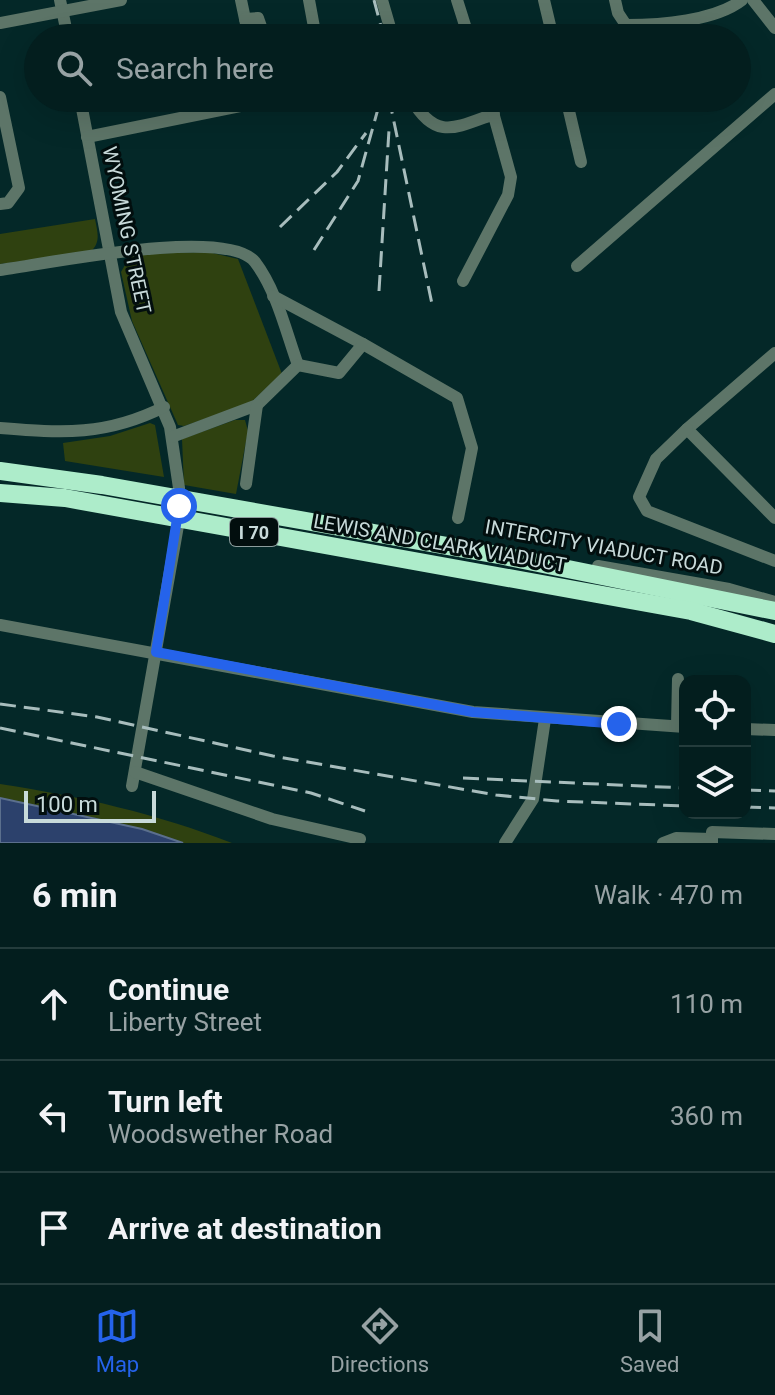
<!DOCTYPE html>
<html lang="en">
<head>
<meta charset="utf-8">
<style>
	body { margin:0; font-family:Roboto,sans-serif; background:#112b2b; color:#f1f3f6 }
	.controls { position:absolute; right:24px; bottom:24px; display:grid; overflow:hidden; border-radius:16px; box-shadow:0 8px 32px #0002 }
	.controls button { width:72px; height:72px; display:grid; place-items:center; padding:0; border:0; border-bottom:2px solid #243c3c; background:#031e1e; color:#f1f3f6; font:40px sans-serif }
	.scale { position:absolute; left:24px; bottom:20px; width:132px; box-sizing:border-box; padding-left:8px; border:4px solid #c8dada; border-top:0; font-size:22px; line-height:28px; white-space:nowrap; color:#c8dada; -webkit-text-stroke:6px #020e0e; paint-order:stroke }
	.stop { position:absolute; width:24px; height:24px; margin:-18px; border:6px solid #2563eb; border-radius:50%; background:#fff }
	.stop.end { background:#2563eb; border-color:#fff; box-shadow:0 2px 8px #0008 }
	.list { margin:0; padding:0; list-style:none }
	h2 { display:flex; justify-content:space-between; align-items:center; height:104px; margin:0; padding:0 32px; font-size:34px }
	h2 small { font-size:26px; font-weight:400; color:#97a2a4 }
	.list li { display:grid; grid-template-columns:52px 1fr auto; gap:24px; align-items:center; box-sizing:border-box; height:112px; padding:0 32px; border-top:2px solid #243c3c }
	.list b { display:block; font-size:30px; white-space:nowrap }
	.list p { margin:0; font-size:26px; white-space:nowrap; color:#97a2a4 }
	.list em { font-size:26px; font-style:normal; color:#97a2a4 }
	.icon { flex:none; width:44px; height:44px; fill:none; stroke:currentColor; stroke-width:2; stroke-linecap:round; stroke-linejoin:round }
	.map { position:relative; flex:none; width:775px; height:843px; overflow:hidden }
	.search { position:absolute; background:#031e1e; box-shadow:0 8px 32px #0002; left:24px; right:24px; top:24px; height:88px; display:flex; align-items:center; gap:20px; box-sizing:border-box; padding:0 28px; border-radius:44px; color:#97a2a4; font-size:30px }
	.sheet { height:440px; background:#031e1e }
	nav { display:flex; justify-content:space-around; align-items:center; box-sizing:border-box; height:112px; border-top:2px solid #243c3c; background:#031e1e; font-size:22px; color:#97a2a4 }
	nav a { display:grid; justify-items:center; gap:4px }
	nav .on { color:#2563eb }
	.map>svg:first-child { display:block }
</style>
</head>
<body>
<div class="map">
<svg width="775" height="843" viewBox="0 0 775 843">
	<rect width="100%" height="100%" fill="#042828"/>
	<!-- green -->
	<g fill="#2f4110">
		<path d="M95,219C98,234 101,243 89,253L0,264V234Z"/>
		<polygon points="208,252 238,259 282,374 249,404 184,426 178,425 132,321 121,272 129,258 139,254"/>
		<polygon points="235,420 245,420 248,431 236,494 184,485 182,439"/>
		<polygon points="150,423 155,425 164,477 65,461 63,443 110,436"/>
		<path d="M0,784C79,796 158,814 232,843H183L142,829L0,798Z"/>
	</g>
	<!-- water -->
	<polygon fill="#2c416c" stroke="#5b6f8d" stroke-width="2" points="0,798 142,829 183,843 0,843"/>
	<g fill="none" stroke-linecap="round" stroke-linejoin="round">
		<!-- minor -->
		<g stroke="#5d7568" stroke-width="12">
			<polyline points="60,0 68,38"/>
			<polyline points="241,0 249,38"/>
			<polyline points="309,0 316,38"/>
			<polyline points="382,0 393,38"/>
			<polyline points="457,0 469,38"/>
			<polyline points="544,0 553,38"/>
			<path d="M615,0L618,13L626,25C660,25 715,21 742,0"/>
			<polyline points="753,0 775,28"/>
			<polyline points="245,19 258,18 265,38"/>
			<polyline points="0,23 121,0"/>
			<polyline points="0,97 19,188 8,203 0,204"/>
			<polyline points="80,98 121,312 170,427 179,488 179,520 132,786"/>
			<path d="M411,98C435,141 455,128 494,114"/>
			<polyline points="566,98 581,162"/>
			<polyline points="87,137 250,104 258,98"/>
			<polyline points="577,266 775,94"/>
			<path d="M0,270C45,264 227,226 255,262C277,291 286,332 298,365"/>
			<polyline points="463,281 508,195 511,177 489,98"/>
			<polyline points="273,296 363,344"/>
			<polyline points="775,353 687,429 775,518"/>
			<path d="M0,428C63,433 106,436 164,407"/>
			<polyline points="687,429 656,459 639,497 647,511 775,561"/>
			<polyline points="172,437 257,405 298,365 339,373 363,344 457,398 472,448 458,518"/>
			<polyline points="246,484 257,405"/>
			<polyline points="598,566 729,589 775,602"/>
			<polyline points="0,625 473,712 685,727"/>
			<polyline points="677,726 678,679"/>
			<polyline points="745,729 775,730"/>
			<polyline points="135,772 272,819 360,839"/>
			<polyline points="505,843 533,799 545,719"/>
			<polyline points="663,843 676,838 712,839"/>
			<polyline points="712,843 712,832 775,834"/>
		</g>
		<!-- highway -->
		<g stroke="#adecca" stroke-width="18">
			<polyline points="0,471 102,485 504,556 775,611"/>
			<polyline points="0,493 65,498 691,611 775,634"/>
		</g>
		<!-- rail -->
		<g stroke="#a8bdbd" stroke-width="3" stroke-dasharray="16 8" stroke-linecap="butt">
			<polyline points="374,0 384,38"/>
			<polyline points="389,98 432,304"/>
			<polyline points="280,227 337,172 366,133"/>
			<polyline points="314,250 358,181 381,98"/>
			<polyline points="379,291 389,130"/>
			<polyline points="0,704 97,717 273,756 496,795 557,801 685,806"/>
			<polyline points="0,728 311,793 365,811"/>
			<polyline points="463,778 685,788"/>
			<polyline points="745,790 775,791"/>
			<polyline points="745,807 775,808"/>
		</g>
	</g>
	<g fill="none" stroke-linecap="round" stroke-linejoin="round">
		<!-- route -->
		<polyline stroke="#2563eb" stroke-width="10" points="179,506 156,652 473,712 619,724"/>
	</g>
	<g text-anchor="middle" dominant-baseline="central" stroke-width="6" stroke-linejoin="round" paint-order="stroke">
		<!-- shield labels -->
		<rect fill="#020e0e" stroke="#8d9d9d" stroke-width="2" x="230" y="518" width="48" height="28" rx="6"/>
		<g font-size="18" font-weight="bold" fill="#c8dada">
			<text x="254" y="532">I 70</text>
		</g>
		<!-- street labels -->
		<g font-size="20" fill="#c8dada" stroke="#020e0e">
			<text transform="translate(127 230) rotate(78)">WYOMING STREET</text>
			<text transform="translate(440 543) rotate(10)">LEWIS AND CLARK VIADUCT</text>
			<text transform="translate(604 547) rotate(10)">INTERCITY VIADUCT ROAD</text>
		</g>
	</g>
</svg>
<div class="controls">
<button><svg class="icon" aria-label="locate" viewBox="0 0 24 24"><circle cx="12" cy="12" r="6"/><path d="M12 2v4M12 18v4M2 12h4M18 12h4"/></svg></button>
<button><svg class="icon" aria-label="layers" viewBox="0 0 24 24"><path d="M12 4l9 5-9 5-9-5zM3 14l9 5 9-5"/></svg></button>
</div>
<div class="scale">100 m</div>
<div class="stop" style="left:179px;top:506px"></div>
<div class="stop end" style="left:619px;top:724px"></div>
<div class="search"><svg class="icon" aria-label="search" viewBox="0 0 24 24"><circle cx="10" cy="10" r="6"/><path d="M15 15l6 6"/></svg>Search here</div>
</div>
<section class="sheet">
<h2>6 min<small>Walk · 470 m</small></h2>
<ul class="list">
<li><svg class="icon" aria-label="ahead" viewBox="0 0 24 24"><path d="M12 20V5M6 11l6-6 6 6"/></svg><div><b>Continue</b><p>Liberty Street</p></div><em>110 m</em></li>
<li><svg class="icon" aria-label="left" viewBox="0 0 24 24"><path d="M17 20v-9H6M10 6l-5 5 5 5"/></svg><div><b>Turn left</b><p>Woodswether Road</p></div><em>360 m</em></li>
<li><svg class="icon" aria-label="arrive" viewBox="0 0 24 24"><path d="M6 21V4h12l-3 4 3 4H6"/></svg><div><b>Arrive at destination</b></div></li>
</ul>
</section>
<nav>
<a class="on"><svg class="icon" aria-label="map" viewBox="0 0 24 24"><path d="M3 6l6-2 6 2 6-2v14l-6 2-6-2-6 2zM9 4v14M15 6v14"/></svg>Map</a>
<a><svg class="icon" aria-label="directions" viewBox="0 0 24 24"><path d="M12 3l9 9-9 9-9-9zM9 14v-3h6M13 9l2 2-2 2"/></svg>Directions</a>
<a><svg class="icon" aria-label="saved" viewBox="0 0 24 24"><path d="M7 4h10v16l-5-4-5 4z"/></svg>Saved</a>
</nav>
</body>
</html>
